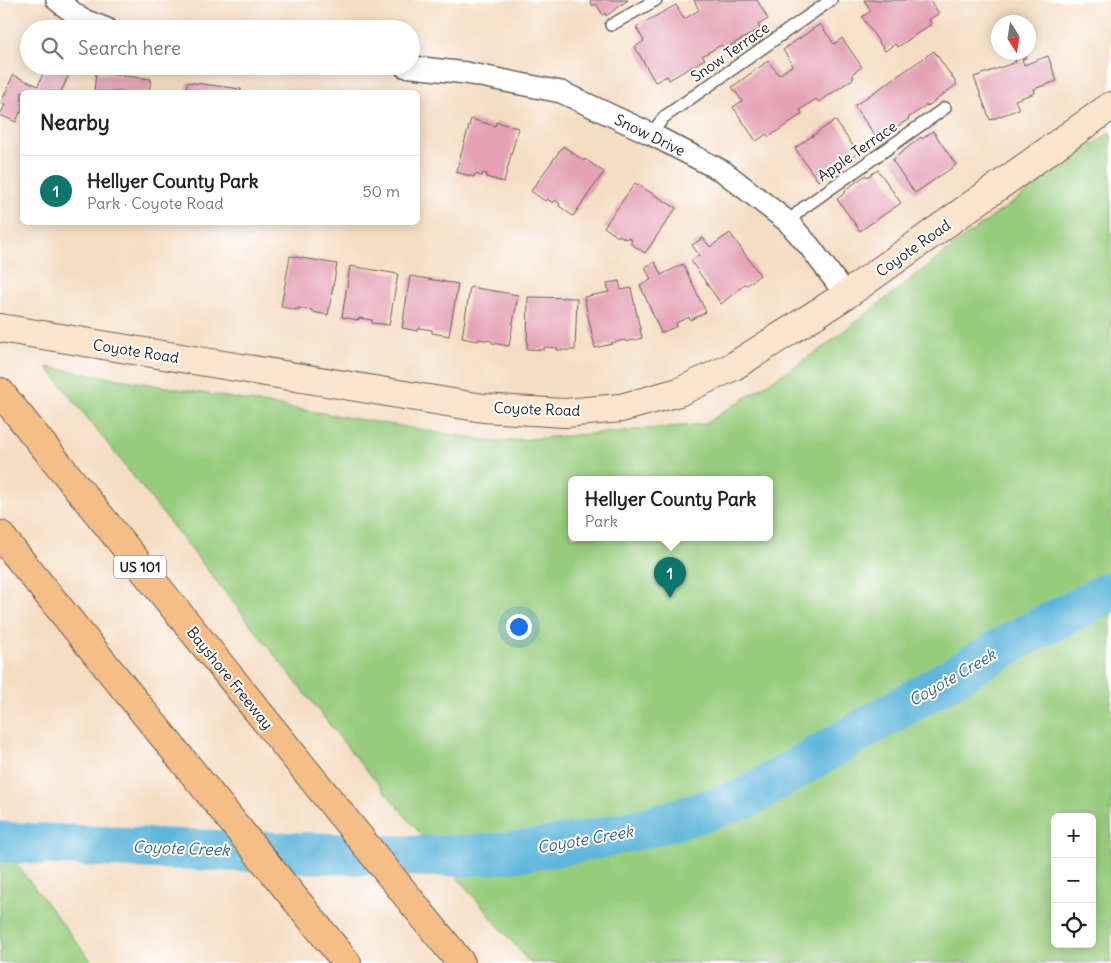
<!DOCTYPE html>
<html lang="en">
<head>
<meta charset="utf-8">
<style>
	body { margin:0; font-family:Delius,sans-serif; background:#f6f6f6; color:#222 }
	.controls { position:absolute; right:15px; bottom:15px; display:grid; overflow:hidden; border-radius:8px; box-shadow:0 2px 12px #0003 }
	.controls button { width:45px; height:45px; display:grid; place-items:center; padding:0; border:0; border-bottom:1px solid #e0e0e0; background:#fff; color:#222; font:25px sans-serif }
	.compass { position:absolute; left:991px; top:15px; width:45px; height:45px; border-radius:50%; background:#fff; box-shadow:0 2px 12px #0003; rotate:168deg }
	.you { position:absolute; left:518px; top:626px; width:18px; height:18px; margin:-12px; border:4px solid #fff; border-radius:50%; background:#1a73e8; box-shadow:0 0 0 8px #1a73e833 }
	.badge { display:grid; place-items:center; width:32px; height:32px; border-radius:50%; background:#0f766e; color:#fff; font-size:16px; font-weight:700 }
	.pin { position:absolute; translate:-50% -41px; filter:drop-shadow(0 1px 2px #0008) }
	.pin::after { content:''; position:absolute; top:26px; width:18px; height:15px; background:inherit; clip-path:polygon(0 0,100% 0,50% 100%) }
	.popup { position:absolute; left:568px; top:476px; width:205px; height:65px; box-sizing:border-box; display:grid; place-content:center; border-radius:8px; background:#fff; filter:drop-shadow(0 1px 4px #0005); font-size:16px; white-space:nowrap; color:#767676 }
	.popup b { font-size:19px; color:#222 }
	.popup::after { content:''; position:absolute; left:50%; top:100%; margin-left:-10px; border:10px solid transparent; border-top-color:#fff }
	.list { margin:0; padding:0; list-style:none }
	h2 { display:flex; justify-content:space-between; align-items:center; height:65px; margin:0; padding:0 20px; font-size:21px }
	h2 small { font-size:16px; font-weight:400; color:#767676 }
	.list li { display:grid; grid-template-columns:32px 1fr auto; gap:15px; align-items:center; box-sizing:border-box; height:70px; padding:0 20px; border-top:1px solid #e0e0e0 }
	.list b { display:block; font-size:19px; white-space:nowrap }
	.list p { margin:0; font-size:16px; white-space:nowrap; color:#767676 }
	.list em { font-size:16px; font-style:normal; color:#767676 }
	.icon { flex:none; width:28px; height:28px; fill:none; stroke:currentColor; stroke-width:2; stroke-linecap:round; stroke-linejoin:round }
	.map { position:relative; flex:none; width:1111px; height:963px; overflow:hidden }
	.search { position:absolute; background:#fff; box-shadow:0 2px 12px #0003; left:20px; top:20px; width:400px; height:55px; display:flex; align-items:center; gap:12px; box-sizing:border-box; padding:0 18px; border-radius:28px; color:#767676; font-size:19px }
	.panel { position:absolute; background:#fff; box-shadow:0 2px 12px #0003; left:20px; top:90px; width:400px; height:135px; border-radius:8px }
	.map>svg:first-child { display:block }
</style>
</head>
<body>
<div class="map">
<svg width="1111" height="963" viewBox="0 0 1111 963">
	<rect width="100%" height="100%" fill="#fff"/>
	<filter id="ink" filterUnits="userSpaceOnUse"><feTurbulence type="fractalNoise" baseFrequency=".02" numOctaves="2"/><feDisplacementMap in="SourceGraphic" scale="10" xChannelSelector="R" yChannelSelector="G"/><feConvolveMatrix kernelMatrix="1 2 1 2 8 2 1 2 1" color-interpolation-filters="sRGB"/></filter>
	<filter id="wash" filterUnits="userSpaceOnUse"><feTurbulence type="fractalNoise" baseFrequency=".0096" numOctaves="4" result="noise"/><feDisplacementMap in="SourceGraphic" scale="20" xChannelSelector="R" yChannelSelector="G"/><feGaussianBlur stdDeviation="1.12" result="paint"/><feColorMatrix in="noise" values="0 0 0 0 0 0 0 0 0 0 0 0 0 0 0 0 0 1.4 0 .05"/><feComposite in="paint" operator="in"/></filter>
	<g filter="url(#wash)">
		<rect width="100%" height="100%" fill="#f5ddc3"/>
		<!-- green -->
		<g fill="#97cc7d" stroke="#5a744c" fill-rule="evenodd">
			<path d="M1111,132V963H530L352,753L47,367L495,442L705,424L821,349L970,233ZM571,479H769V537H571ZM1055,817H1092V944H1055Z"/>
			<polygon points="0,843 93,963 0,963"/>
		</g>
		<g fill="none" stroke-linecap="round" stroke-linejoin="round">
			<!-- river -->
			<path stroke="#5eb6db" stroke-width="41" d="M0,842C105,847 209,851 314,853C377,855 440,859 503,853C586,845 666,825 746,798L1016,640L1111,591"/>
		</g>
		<g id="blocks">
			<!-- building -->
			<g fill="#e5a1b6">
				<polygon points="590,0 628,0 606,16 605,13 603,15 596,4 593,6"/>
				<polygon points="694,0 757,0 768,19 758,25 760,29 724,49 721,45 702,56 705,59 669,80 667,76 655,82 635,47 644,41 636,27 676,5 684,19 699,10"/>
				<polygon points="864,0 929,0 939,13 929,20 931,24 898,47 895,44 885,51 862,17 871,11"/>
				<polygon points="820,24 834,44 842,38 862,67 852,74 854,78 819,102 816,99 800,110 802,114 769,137 767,134 756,141 733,107 742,101 732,87 768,61 779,75 793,65 783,50"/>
				<polygon points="934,51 957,84 928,106 927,105 908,118 909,119 878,139 854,106"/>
				<polygon points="1019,52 1024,52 1026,58 1022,59 1024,65 1048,56 1057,81 1034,89 1035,93 1015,100 1019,109 990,120 974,77 1016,62 1013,55"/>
				<polygon points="46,66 52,66 69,74 61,92 22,92 22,113 20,112 16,122 0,115 5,105 1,103 13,75 38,86"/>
				<polygon points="96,73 151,79 149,92 96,92 94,91"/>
				<polygon points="187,82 241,89 241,92 186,92"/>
				<polygon points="471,119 495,126 496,122 518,128 504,182 486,177 487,174 483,173 482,176 475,174 474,177 456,172"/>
				<polygon points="835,120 858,153 830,174 829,173 818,181 795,148"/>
				<polygon points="933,131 956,165 915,193 892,160 921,137 922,139"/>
				<polygon points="563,146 584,161 585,159 604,172 573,216 559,206 560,204 555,200 553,203 547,199 545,201 531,191"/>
				<polygon points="878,170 901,203 860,231 837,199 846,192 845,190 866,175 867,177"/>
				<polygon points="635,183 676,208 645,253 630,243 632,240 628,237 626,239 619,235 618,237 604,227"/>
				<polygon points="730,233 760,275 747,285 745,284 721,304 691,261 699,255 692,245 703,238 710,247"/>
				<polygon points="290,256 337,264 328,315 312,312 312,310 298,308 298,310 281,307"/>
				<polygon points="655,262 661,275 683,264 706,312 690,320 689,317 676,323 677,326 661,333 640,285 651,280 645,267"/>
				<polygon points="350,266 398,274 389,325 372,323 372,320 359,318 358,320 342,317"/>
				<polygon points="410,276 458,284 449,336 432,333 432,330 419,328 418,331 402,328"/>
				<polygon points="619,281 621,290 631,288 642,338 626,342 625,340 611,343 612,344 595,348 584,297 609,292 607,283"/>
				<polygon points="470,287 518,295 509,346 492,343 492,341 479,339 478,341 462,338"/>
				<polygon points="528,297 577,298 575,350 557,350 558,348 544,347 544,350 527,349"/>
			</g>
		</g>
	</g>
	<g filter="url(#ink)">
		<use href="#blocks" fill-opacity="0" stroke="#686056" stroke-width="1"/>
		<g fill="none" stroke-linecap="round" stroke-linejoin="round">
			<defs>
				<g id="lane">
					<polyline points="611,25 656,0"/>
					<polyline points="651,134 664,117 831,0"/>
					<polyline points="788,222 803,208 945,108"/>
				</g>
				<g id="street">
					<polyline points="57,0 81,19 107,29"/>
					<polyline points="404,66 466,73 561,92 651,134 724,172 788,222 810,247 846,295"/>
				</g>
				<polyline id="secondary" points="0,328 483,408 565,413 621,408 679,392 734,366 846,295 1111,106"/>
				<g id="highway">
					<polyline points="0,392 461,963"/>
					<polyline points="0,535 347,963"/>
				</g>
			</defs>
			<!-- lane casing -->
			<use href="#lane" stroke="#686056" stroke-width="14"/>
			<!-- street casing -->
			<use href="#street" stroke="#686056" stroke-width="24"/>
			<!-- secondary casing -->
			<use href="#secondary" stroke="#686056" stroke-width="30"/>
			<!-- highway casing -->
			<use href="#highway" stroke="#686056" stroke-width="30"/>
			<!-- lane -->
			<use href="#lane" stroke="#fff" stroke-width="11"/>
			<!-- street -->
			<use href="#street" stroke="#fff" stroke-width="21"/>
			<!-- secondary -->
			<use href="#secondary" stroke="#fbe5cf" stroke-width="28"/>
			<!-- highway -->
			<use href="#highway" stroke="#f6be87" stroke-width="28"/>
		</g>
	</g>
	<g text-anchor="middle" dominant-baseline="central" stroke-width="4" stroke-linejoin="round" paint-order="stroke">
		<!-- shield labels -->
		<rect fill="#fff" stroke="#606060" stroke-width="1" x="114" y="555.5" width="52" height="23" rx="4"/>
		<g font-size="14" font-weight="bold" fill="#1c1c1c">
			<text x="140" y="567">US 101</text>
		</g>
		<!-- street labels -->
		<g font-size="15" fill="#1c1c1c" stroke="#fff">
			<text transform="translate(730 52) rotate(-35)">Snow Terrace</text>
			<text transform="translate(650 135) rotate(26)">Snow Drive</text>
			<text transform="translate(857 151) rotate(-35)">Apple Terrace</text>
			<text transform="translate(913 248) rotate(-35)">Coyote Road</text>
			<text transform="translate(136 351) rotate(9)">Coyote Road</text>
			<text transform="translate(537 409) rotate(2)">Coyote Road</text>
			<text transform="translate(230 678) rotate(51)">Bayshore Freeway</text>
		</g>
		<!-- water labels -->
		<g font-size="16" font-style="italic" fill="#3a6172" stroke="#fff">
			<text transform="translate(952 677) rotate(-30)">Coyote Creek</text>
			<text transform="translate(585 839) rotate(-10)">Coyote Creek</text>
			<text transform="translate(181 848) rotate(2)">Coyote Creek</text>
		</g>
	</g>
</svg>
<div class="controls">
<button>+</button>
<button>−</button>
<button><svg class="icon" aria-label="locate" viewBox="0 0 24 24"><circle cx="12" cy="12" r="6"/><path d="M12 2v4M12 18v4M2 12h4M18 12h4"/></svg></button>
</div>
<svg class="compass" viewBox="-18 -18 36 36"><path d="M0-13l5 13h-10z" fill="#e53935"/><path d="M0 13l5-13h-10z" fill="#767676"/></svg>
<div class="you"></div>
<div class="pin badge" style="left:670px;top:598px">1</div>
<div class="popup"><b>Hellyer County Park</b>Park</div>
<div class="search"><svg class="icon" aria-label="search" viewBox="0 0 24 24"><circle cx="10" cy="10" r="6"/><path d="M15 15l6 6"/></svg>Search here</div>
<section class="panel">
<h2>Nearby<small></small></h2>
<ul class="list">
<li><span class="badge">1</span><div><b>Hellyer County Park</b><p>Park · Coyote Road</p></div><em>50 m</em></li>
</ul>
</section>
</div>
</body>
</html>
